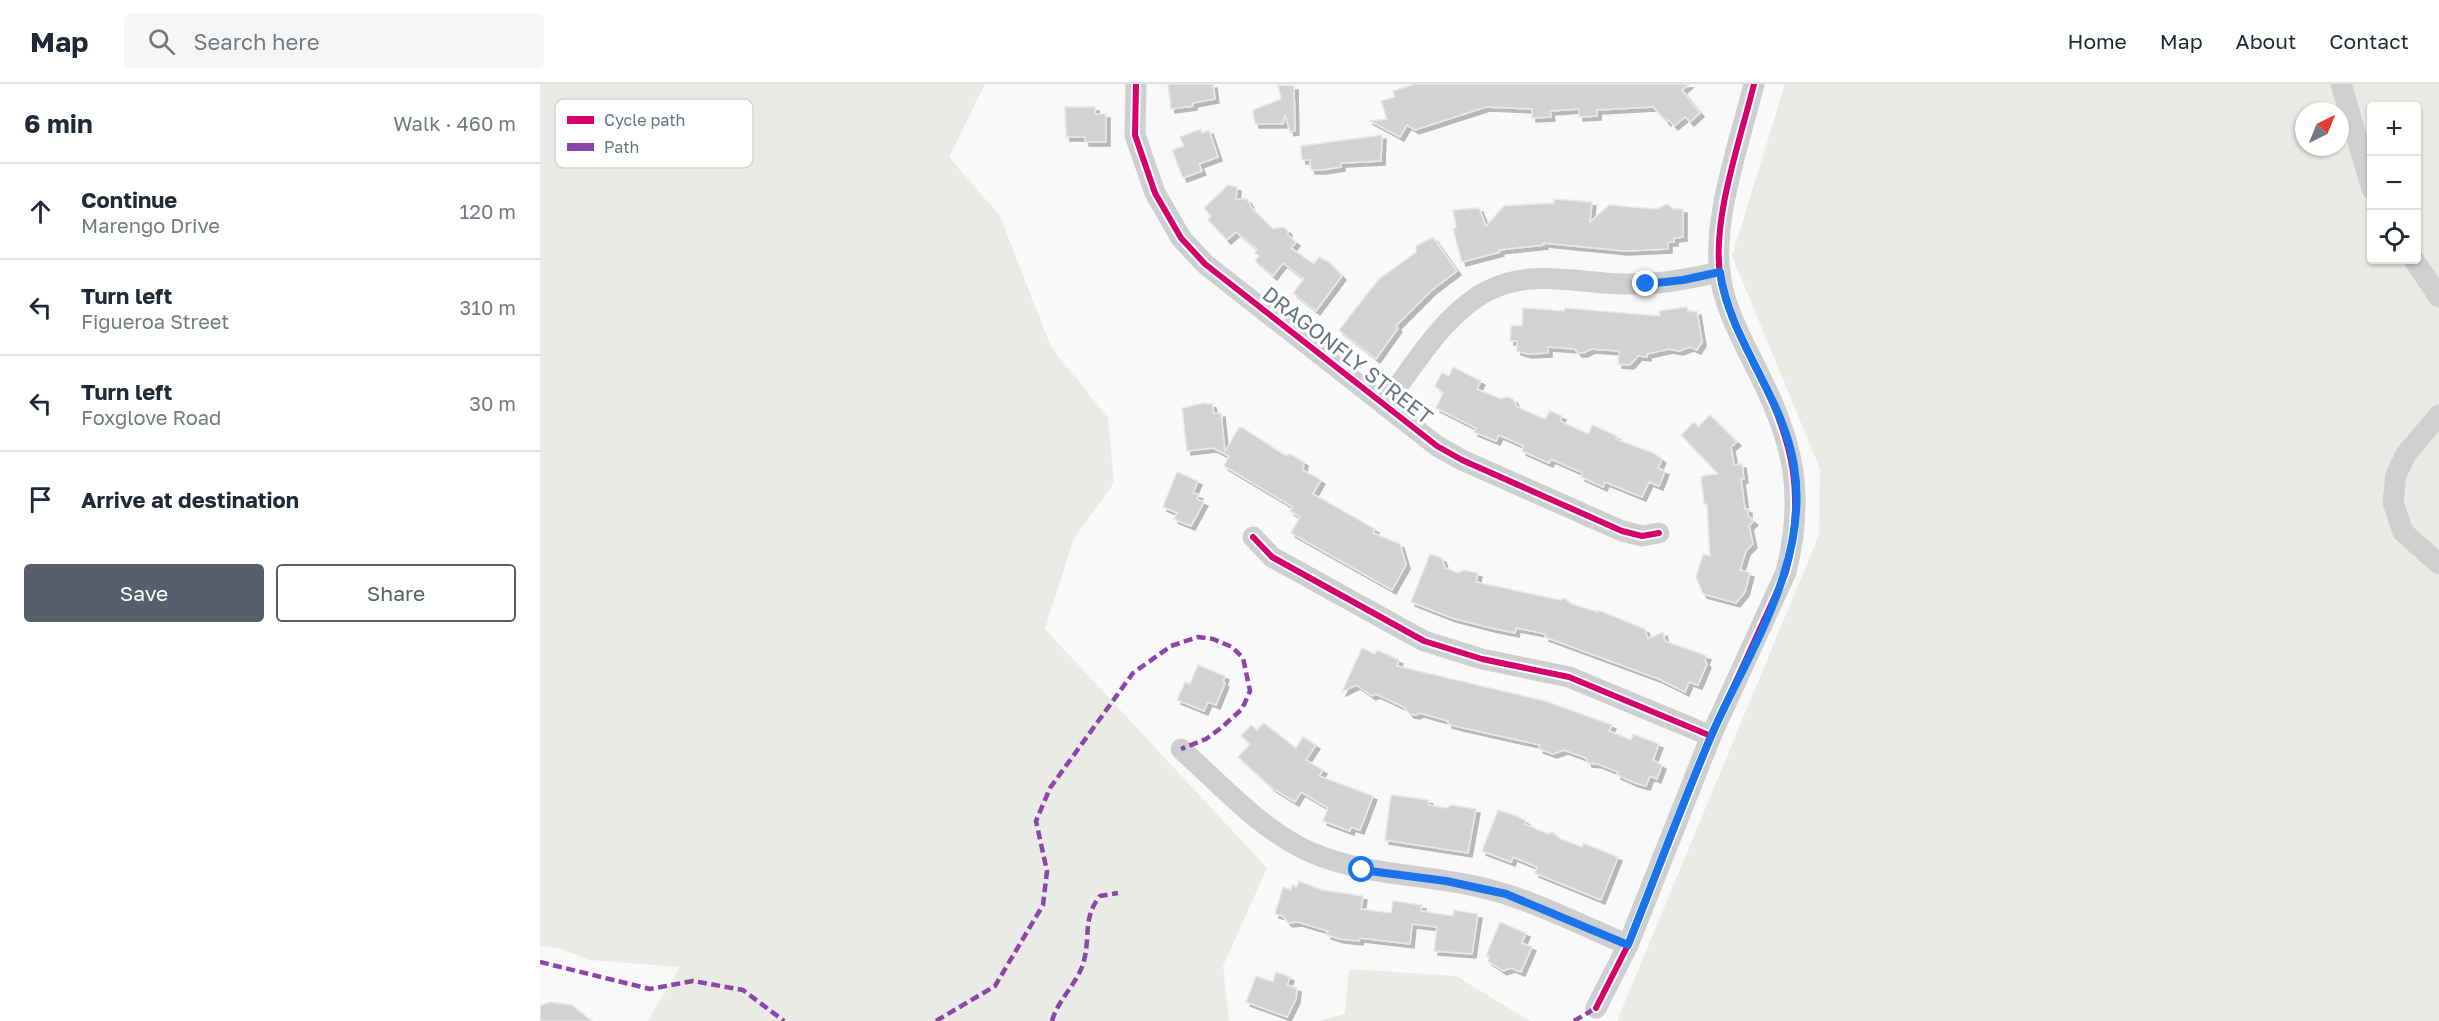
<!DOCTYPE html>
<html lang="en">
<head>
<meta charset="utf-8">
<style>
	body { margin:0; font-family:"Golos Text",sans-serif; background:#f6f6f7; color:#1f2937 }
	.controls { position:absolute; right:18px; top:18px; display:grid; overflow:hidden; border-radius:6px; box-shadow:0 2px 4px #0004 }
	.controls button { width:54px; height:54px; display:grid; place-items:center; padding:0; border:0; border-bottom:2px solid #e0e1e3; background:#fff; color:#1f2937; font:30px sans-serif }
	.compass { position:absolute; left:1755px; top:18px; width:54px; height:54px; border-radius:50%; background:#fff; box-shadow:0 2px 4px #0004; rotate:43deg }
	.stop { position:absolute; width:18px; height:18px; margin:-14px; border:4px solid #1a73e8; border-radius:50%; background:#fff }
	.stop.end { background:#1a73e8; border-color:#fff; box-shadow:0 2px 6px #0008 }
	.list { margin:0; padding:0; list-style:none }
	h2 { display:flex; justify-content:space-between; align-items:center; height:78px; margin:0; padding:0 24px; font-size:26px }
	h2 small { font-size:20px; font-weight:400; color:#747a83 }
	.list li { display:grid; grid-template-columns:39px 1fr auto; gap:18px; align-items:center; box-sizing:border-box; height:96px; padding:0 24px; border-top:2px solid #e0e1e3 }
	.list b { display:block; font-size:22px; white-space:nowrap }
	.list p { margin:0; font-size:20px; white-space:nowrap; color:#747a83 }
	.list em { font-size:20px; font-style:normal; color:#747a83 }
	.actions { display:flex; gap:12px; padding:18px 24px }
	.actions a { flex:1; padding:14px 0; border:2px solid #56606c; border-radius:6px; text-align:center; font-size:21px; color:#56606c }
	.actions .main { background:#56606c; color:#fff }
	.icon { flex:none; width:33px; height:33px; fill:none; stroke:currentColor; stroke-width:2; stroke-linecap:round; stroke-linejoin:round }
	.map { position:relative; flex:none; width:1899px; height:937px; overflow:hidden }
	header { display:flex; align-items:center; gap:36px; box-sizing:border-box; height:84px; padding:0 30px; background:#fff; border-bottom:2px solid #e0e1e3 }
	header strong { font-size:28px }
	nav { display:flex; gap:33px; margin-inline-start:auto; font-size:21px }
	.search { width:420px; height:54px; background:#f6f6f7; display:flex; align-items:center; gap:15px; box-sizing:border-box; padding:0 21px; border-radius:6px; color:#747a83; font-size:22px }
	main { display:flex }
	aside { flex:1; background:#fff }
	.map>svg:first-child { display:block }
</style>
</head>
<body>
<header>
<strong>Map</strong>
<div class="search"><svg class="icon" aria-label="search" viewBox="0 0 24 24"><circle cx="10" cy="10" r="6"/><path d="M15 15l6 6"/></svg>Search here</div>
<nav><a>Home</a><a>Map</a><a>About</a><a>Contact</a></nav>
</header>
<main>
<aside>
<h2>6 min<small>Walk · 460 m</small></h2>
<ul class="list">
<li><svg class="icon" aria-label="ahead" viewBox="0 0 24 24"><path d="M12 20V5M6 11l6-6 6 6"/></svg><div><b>Continue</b><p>Marengo Drive</p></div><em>120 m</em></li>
<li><svg class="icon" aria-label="left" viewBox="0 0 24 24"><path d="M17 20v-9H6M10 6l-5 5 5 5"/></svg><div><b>Turn left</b><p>Figueroa Street</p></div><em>310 m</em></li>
<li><svg class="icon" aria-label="left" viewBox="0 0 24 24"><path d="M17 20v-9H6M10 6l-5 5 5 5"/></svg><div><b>Turn left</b><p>Foxglove Road</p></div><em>30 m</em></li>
<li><svg class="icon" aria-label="arrive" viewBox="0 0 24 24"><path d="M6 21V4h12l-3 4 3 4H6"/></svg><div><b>Arrive at destination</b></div></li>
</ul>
<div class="actions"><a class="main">Save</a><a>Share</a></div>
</aside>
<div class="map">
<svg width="1899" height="937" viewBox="0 0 1899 937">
	<defs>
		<filter id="shadow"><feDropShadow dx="4" dy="4" stdDeviation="0" flood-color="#0004"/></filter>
	</defs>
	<rect width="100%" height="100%" fill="#f9f9f9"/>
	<!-- green -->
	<g fill="#e8ebe6" fill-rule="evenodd">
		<polygon points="0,0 445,0 409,73 460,132 511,263 568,334 574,399 534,454 505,545 727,784 683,882 689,937 108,937 140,883 50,876 21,865 0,862"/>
		<path d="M1245,0H1899V937H1077L1279,451L1280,385L1192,172ZM1832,22H1876V176H1832ZM1764,27H1800V63H1764Z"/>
		<polygon points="809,885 916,892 990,937 778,937 805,930"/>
	</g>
	<!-- building -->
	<g fill="#d0d2d3" stroke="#e8e8e8" stroke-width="1.5" filter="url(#shadow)">
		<polygon points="628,0 673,0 675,15 653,19 653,22 631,25"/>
		<polygon points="875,0 1149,0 1142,6 1160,29 1150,38 1145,33 1134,42 1129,36 1127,38 1113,23 1057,26 1057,32 1039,33 1039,25 1010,27 1011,33 992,34 992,25 946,23 875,46 867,41 860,53 830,37 847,35 841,17 855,13 853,7"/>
		<polygon points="738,1 754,2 755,47 750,48 745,30 743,40 715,40 713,26 741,15"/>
		<polygon points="525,23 555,23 555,30 566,30 566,58 545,58 545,53 526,53"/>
		<polygon points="661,45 662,49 669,46 678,73 659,80 662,87 643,94 632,66 644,62 640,53"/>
		<polygon points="842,51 841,77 801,79 801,83 782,86 771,86 770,76 762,76 761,62"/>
		<polygon points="688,101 697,103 696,115 707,115 711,123 733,145 743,143 748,147 748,151 756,158 751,164 774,180 779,173 789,178 802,192 776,227 753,209 764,195 743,179 733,192 715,177 719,172 715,169 717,165 696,148 687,156 668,136 671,132 664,124"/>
		<polygon points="1014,115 1052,118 1050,138 1069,121 1117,125 1127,120 1134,125 1143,125 1143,153 1134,154 1134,158 1128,158 1128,165 1084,167 1003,159 1004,161 959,166 960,168 922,178 913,145 916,144 913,126 939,124 946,142 964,122 1014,119"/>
		<polygon points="893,153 917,187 892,206 856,242 858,244 836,275 799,246 838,196 876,168 876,162"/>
		<polygon points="1147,223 1148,228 1157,227 1162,258 1157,266 1150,263 1139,267 1129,265 1107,270 1107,273 1098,272 1090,281 1078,280 1079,267 1051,265 1044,269 1038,269 1035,265 1008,263 1008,269 988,270 977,267 977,257 970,257 971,241 982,242 983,224 1024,227 1025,224 1120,232 1119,227"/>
		<polygon points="913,283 941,297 937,305 961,315 967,313 973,315 977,323 1005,335 1010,327 1022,332 1020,337 1026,340 1048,350 1052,341 1077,352 1076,355 1113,369 1122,375 1118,384 1125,387 1119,402 1109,398 1102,413 1065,398 1063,403 1041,393 1043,389 1011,375 1009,379 982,367 984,362 959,351 956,357 934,348 936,344 896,324 903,309 895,302 902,289 909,292"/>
		<polygon points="664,319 672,320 674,330 681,329 685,368 699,343 703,344 746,372 750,370 764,378 763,386 781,396 773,410 835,445 833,449 860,460 866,481 852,506 751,449 760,433 750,427 753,423 684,382 689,372 673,364 647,367 642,324"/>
		<polygon points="1170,331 1197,358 1191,363 1194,381 1202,380 1204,395 1201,395 1205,425 1208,425 1208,432 1214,437 1209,442 1213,460 1206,467 1200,486 1210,489 1205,508 1196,519 1163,510 1156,493 1163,470 1170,472 1167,420 1164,420 1161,392 1178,390 1141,351 1154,338 1158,343"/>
		<polygon points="637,388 658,397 653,409 659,411 657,415 664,418 651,442 634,435 637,429 623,423"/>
		<polygon points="890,470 902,474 905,484 918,489 924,486 938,489 936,498 1020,516 1024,514 1032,520 1058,528 1058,526 1105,545 1108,555 1123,548 1125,557 1167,572 1165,577 1167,580 1158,601 1149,598 1145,608 1119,595 1005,553 1006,550 976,544 975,549 951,544 912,534 871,518"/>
		<polygon points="822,564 835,570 837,566 859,576 857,582 1005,617 1072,641 1069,647 1091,656 1093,650 1119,660 1113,676 1122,681 1117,695 1110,692 1106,702 1095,699 1077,691 1078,688 1058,680 1048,679 1046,674 1024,666 1013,670 999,665 1000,661 919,643 908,640 908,637 880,629 876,631 870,630 864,623 836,610 832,612 816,601 802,608"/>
		<polygon points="658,581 685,592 683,598 685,599 676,621 668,618 664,627 637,616 645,598 650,600"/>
		<polygon points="724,639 756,664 763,653 776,661 766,676 783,686 779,692 833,712 820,746 811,743 810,747 783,737 788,724 761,708 755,718 732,704 698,673 710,660 701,652 711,641 717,646"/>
		<polygon points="851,711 889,716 888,721 907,724 911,721 936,725 928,769 845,756"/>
		<polygon points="958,726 977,732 986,737 985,740 1008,750 1012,748 1021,755 1042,763 1043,759 1078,773 1061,816 995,789 997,783 973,773 971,778 942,767"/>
		<polygon points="759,797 782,806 823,812 821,825 851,829 853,817 882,821 881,827 913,832 914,826 938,830 932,870 894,867 897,843 872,840 870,860 820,854 819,857 800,855 787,851 788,847 758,838 748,839 743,832 735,830 743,803 751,806 752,801 757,803"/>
		<polygon points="960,838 986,849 982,859 992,863 981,888 971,884 963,887 948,877 949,872 946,872"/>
		<polygon points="736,888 750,893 747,901 757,904 756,915 747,933 706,918 716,892 733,898"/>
		<polygon points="10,918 32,921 52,937 0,937 0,922"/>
	</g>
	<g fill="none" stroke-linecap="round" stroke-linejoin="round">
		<!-- minor -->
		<g stroke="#cecfd0" stroke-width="21">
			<polyline points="596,0 595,51 615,109 641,154 665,180 897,362 922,376 1082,447 1102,452 1119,449"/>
			<polyline points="1801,0 1832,105"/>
			<polyline points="1874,176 1899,213"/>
			<path d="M844,321C872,285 898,239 937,213C984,182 1033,199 1084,200C1117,201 1148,195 1180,188"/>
			<polyline points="1899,331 1866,370 1856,391 1853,418 1863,448 1899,480"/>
			<polyline points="713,453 732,473 884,557 942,575 1029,593 1171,652"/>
			<path d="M641,665C681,701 721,746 770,768C823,791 879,790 935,802C987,813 1039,840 1088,861"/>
			<path d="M1056,924L1088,861L1171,652L1246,488C1265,412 1254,359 1219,290C1205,261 1187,230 1181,197C1170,139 1200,58 1214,0"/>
		</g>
		<!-- quiet -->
		<g stroke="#8e44ad" stroke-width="4.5" stroke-dasharray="9 4.5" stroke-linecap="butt">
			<polyline points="0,878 110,905 153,897 203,906 244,937"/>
			<polyline points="396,937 455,902 503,821 507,787 496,737 510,704 593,589 631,562 658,553 673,555 692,563 703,574 710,607 702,625 681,644 666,655 641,665"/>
			<path d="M512,937C518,916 534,903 542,883C552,855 541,836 560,812L578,809"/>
			<polyline points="1034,937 1056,924"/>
		</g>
		<defs>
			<g id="cycleway">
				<polyline points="596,0 595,51 615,109 641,154 665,180 897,362 922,376 1082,447 1102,452 1119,449"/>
				<polyline points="713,453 732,473 884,557 942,575 1029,593 1171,652"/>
				<path d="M1056,924L1088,861L1171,652L1246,488C1265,412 1254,359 1219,290C1205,261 1187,230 1181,197C1170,139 1200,58 1214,0"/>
			</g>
		</defs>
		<!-- cycleway casing -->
		<use href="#cycleway" stroke="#fff" stroke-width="10"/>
		<!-- cycleway -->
		<use href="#cycleway" stroke="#d6006c" stroke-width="6"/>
	</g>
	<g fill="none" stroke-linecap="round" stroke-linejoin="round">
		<!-- route -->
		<path stroke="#1a73e8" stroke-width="8" d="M822,786L906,797L966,810L1088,861C1116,791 1142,720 1172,650C1209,566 1270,479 1254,382C1243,312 1190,257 1180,188L1143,196L1106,200"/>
	</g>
	<g text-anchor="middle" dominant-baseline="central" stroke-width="6" stroke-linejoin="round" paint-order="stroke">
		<!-- street labels -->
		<g font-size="21" fill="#657683" stroke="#fff">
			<text transform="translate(808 271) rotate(38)">DRAGONFLY STREET</text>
		</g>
	</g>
	<!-- legend -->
	<rect x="15" y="15" width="198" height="69" rx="9" fill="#fff" stroke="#d1d6da" stroke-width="1.5"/>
	<rect x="27" y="32" width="27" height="8" fill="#d6006c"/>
	<rect x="27" y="59" width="27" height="8" fill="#8e44ad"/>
	<g font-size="16" fill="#657683">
		<text x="64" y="42">Cycle path</text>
		<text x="64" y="69">Path</text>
	</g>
</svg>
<div class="controls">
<button>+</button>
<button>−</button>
<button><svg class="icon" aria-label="locate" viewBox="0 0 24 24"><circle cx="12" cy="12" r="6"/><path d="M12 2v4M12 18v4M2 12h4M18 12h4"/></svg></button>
</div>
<svg class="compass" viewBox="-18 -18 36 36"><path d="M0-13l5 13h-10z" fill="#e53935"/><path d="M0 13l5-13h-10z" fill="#747a83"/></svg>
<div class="stop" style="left:822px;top:786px"></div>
<div class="stop end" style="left:1106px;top:200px"></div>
</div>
</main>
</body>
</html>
